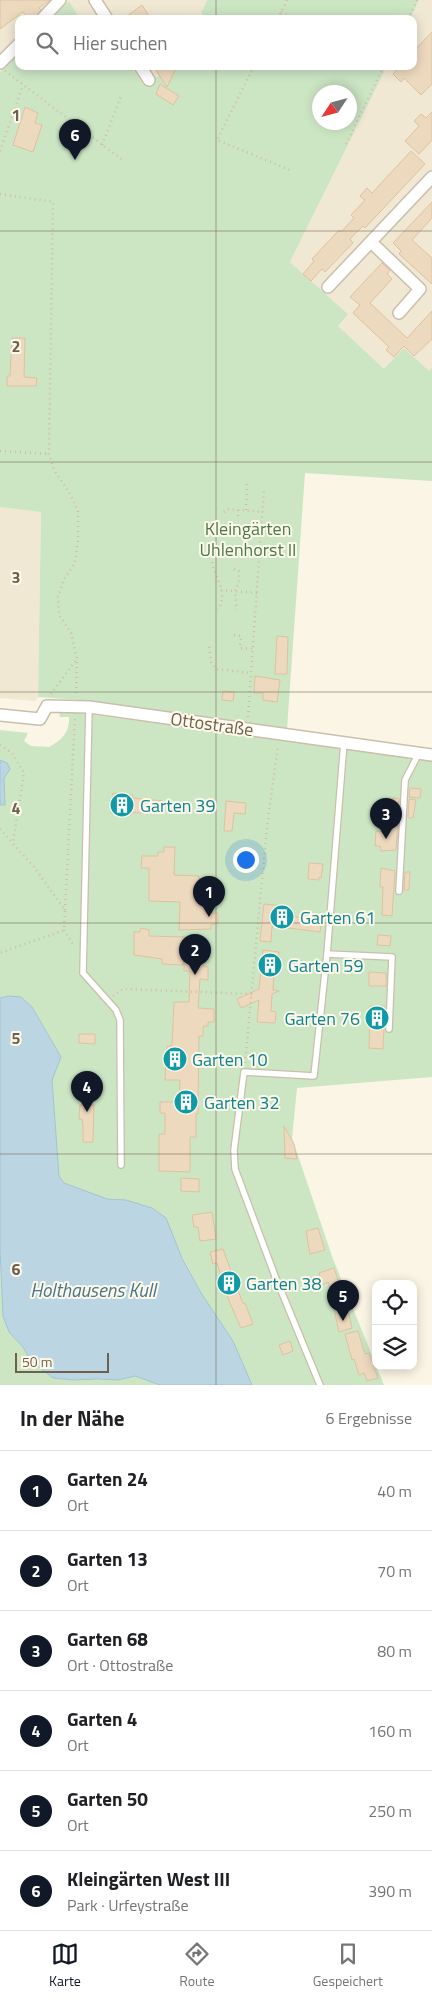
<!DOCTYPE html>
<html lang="de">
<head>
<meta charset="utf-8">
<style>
	body { margin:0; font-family:"Titillium Web",sans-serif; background:#f6f6f6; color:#202124 }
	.controls { position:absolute; right:15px; bottom:15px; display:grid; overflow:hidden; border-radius:10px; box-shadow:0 2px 12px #0003 }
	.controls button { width:45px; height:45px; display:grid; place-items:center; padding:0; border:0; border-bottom:1px solid #e0e0e0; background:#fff; color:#202124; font:25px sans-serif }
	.compass { position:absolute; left:312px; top:85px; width:45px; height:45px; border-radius:50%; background:#fff; box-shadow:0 2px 12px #0003; rotate:234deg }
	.scale { position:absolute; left:15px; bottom:12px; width:94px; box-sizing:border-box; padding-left:5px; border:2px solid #705f4c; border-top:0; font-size:14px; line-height:18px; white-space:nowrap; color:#705f4c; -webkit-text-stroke:4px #fdf9ea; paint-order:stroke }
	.you { position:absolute; left:245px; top:859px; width:18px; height:18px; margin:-12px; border:4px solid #fff; border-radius:50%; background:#1a73e8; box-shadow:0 0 0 8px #1a73e833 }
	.badge { display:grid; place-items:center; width:32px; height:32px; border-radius:50%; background:#111827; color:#fff; font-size:16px; font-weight:700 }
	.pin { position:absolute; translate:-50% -41px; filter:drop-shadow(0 1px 2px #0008) }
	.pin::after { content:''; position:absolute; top:26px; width:18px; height:15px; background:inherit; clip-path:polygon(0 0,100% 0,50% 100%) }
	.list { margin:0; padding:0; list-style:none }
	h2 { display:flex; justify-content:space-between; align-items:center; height:65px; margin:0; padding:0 20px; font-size:21px }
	h2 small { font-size:16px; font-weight:400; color:#757577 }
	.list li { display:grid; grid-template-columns:32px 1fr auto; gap:15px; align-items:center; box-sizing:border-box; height:80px; padding:0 20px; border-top:1px solid #e0e0e0 }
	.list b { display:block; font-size:19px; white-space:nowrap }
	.list p { margin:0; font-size:16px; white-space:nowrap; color:#757577 }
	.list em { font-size:16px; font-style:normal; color:#757577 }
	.icon { flex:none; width:28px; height:28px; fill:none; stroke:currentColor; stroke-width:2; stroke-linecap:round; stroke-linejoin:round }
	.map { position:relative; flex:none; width:432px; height:1385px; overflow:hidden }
	.search { position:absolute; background:#fff; box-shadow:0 2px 12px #0003; left:15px; right:15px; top:15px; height:55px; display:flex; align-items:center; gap:12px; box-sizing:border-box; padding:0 18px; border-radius:10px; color:#757577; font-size:19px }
	.sheet { height:545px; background:#fff }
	nav { display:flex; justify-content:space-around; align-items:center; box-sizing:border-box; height:70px; border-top:1px solid #e0e0e0; background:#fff; font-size:14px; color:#757577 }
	nav a { display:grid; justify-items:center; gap:2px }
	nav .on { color:#111827 }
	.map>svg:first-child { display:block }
</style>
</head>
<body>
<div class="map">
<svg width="432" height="1385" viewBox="0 0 432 1385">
	<rect width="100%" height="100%" fill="#faf5e4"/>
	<!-- residential -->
	<g fill="#f1e8d3">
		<polygon points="0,0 207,0 201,13 205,19 80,19 68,1 51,19 19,19 19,53 0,72"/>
		<polygon points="419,0 432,0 432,368 429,371 384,370 337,326 348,314 290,262 387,66 413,66 413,19 410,19"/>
		<polygon points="131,66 174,66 144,85"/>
		<polygon points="0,507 41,512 38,697 35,701 0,698"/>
	</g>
	<!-- green -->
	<g fill="#cce6c4" fill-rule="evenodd">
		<polygon points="207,0 419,0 410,19 205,19 201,13"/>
		<polygon points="69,1 80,19 51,19"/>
		<path d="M19,53V66H131L144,85L174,66H387L290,262L348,314L338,326L384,369L404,348L429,371L432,368V481L305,473L287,729L81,700L38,697L41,512L0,507V72ZM320,92H350V122H320Z"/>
		<path d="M59,712L78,713L432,759V1077L297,1088L292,1138L333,1259L384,1385H252L233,1341L201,1293L174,1241L126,1200L107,1199L87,1192L64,1183L59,1176L52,1080L61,1057L32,1007L21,997L0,998V805L5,804L4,778L7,763L0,760V730L28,733L24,741L31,746L49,747C62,740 70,732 69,717H60Z"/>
		<polygon points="0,1248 3,1316 9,1332 23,1347 30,1360 53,1378 118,1380 135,1376 160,1385 0,1385"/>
	</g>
	<!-- water -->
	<g fill="#bbd6e2" stroke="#a2c3d3">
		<polygon points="0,760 7,763 10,769 4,778 5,805 0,805"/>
		<polygon points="9,996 21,997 32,1007 61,1057 52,1080 59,1176 64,1183 107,1199 126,1200 152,1208 166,1218 182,1258 201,1293 233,1341 252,1385 160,1385 135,1376 118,1380 97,1379 73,1380 53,1378 30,1360 23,1347 9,1332 3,1316 0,1248 0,998"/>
	</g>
	<!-- building -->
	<g fill="#edd9be" stroke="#dec2a0">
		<polygon points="0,0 50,0 39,8 41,10 34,19 28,19 23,12 0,29"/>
		<polygon points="142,5 151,19 123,19"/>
		<polygon points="432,32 432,84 421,95 404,78 401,82 393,74 400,66 413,66 413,52"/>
		<polygon points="153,66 177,66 167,87"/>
		<polygon points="160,84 179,96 173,105 156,94"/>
		<polygon points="25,107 38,113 35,123 42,125 33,152 13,145"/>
		<polygon points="432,112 432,140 419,154 405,141 419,126 414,121 421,114 426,118"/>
		<polygon points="411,151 425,164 365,228 363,226 350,239 353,243 325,272 322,269 311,281 303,274 314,261 312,259 339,230 341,232 354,218 351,215 365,200 360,196 367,188 372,193"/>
		<polygon points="432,202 432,218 412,240 432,258 432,284 399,254 401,251 393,243"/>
		<polygon points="382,263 390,270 387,274 392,279 370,303 407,338 432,311 432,339 414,356 404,346 394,357 386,350 389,347 353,313 360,305 350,297"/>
		<polygon points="12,338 25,338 24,377 37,378 36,386 7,386 7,376 10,376"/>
		<polygon points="277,636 288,637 287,674 275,674"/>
		<polygon points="255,676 280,680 277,702 263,700 263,693 254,693"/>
		<polygon points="223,691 234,692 233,701 222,700"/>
		<polygon points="410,788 421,789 420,798 409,797"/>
		<polygon points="113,793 133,795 133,798 163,801 162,812 148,811 148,814 131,812 131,815 111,813"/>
		<polygon points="393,798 399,798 398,817 391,817"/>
		<polygon points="409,799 416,800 413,818 408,818"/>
		<polygon points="226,801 246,803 245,814 234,813 232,831 224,831"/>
		<polygon points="382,820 398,822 396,850 381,851 380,846 375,846 376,831 382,832"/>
		<polygon points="164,847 175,847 174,875 199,876 199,880 203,880 203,900 207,900 207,913 218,913 218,924 211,924 211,929 179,930 180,902 149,901 149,868 141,868 142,856 158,856 158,852 164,852"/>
		<polygon points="309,863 323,864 321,878 319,877 319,880 308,879"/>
		<polygon points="381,868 395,871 392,916 382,915 383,887 380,887"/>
		<polygon points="405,872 410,872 409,890 404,890"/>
		<polygon points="264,904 284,906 284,916 322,919 320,932 272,926 271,942 260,941"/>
		<polygon points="141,928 149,930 149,936 185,937 183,965 162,964 162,959 134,955 134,932 140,932"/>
		<polygon points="378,935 391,936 390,946 377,945"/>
		<polygon points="263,950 279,952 278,957 280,957 278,974 274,973 273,990 279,991 272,994 271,1011 276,1012 275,1023 257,1022 259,1000 241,1008 237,999 259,989"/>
		<polygon points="184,961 201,961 203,966 208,967 208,980 200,979 198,1008 214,1009 214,1022 208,1022 208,1026 203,1026 203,1036 199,1036 198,1114 196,1114 196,1137 190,1137 190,1172 159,1171 159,1134 165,1134 165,1113 160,1113 160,1102 179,1102 180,1080 165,1080 167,1046 172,1046 174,1002 189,1002 190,971 184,971"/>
		<polygon points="369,972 386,973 386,986 369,986"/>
		<polygon points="370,1006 385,1006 383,1049 369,1048"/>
		<polygon points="79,1034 95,1034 95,1044 79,1043"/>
		<polygon points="80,1105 94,1105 93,1142 83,1142 83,1126 82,1119 79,1119"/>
		<polygon points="284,1126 294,1144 297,1159 285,1158"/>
		<polygon points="181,1178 199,1179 199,1192 181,1191"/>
		<polygon points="212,1212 216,1239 200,1241 198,1227 194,1227 192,1215"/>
		<polygon points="318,1228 325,1250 310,1254 306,1231"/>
		<polygon points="223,1249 243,1304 245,1303 253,1324 241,1328 229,1301 217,1263 213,1264 210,1252"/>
		<polygon points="334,1268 348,1310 352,1328 339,1332 333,1304 335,1304 328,1282 322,1285 319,1273"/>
		<polygon points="358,1331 365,1354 369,1353 378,1378 367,1381 364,1373 359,1375 354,1359 352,1360 345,1334"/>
		<polygon points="290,1341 293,1351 283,1355 279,1345"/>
	</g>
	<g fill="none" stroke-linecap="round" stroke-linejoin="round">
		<defs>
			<g id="lane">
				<polyline points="89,707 83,973 116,1010 120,1020 121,1165"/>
				<polyline points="399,891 405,780 419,753"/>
				<polyline points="327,954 392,957 389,1029"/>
				<polyline points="320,1385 275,1276 235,1169 234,1150 244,1072 314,1076 327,954 344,742"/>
			</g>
			<g id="street">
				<polyline points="95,0 107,19"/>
				<polyline points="42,19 60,0"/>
				<polyline points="0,63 19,44"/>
				<polyline points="140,66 149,80"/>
				<polyline points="371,242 420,289 399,313"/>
				<polyline points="328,287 432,177"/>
				<polyline points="0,715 40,719 47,706 89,707 432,755"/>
			</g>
		</defs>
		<!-- lane casing -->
		<use href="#lane" stroke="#cabeac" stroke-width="8"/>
		<!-- street casing -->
		<use href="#street" stroke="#cabeac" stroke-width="14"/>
		<!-- path -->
		<g stroke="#d2bca2" stroke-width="2.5" stroke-dasharray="1 4" stroke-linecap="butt">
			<polyline points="281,12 296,19"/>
			<polyline points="278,19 287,0"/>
			<polyline points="408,19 417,0"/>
			<polyline points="254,66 217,140 290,170"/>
			<polyline points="5,71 124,161"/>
			<polyline points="346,144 384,66"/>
			<polyline points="102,145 122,94"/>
			<polyline points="0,151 23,85"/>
			<polyline points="0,194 53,202 49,454 54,470 69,492 78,511 78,540 75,563 64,579 58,597 59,615 71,633 77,659 76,696"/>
			<polyline points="0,451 49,454"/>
			<polyline points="238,510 238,519"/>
			<polyline points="246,510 247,484"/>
			<polyline points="224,512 227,509 263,512"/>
			<path d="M212,562C215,580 229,591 218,610"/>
			<polyline points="234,569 239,571 239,583 235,591 237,610"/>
			<polyline points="221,590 257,593"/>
			<polyline points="234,635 241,636 240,648 253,649"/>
			<polyline points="209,647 211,662 216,669 252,673"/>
			<polyline points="51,694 76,660"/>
			<polyline points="248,717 264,488"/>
			<polyline points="0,745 12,753 24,773 13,842"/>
			<polyline points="0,829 34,867 65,910 64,930 0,953"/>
			<polyline points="65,910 75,716"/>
			<polyline points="64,930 74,946"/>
			<polyline points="113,996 123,989 252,994"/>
			<polyline points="245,1063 267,827 278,746"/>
		</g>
		<!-- lane -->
		<use href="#lane" stroke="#fff" stroke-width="5.5"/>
		<!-- street -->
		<use href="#street" stroke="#fff" stroke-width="11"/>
	</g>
	<!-- grid -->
	<path fill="none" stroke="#705f4c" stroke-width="1" stroke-opacity="0.55" d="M216,0V19M216,66V1385M0,231H432M0,462H432M0,692H432M0,923H432M0,1154H432"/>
	<!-- icons -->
	<defs>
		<symbol id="building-disc" viewBox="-11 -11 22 22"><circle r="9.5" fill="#0f9aa8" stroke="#fdf9ea"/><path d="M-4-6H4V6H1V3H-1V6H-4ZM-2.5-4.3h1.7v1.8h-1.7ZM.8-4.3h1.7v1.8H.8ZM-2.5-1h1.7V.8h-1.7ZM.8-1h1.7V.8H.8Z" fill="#fff"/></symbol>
	</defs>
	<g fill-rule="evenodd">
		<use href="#building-disc" x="108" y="791" width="28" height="28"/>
		<use href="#building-disc" x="268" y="903" width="28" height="28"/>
		<use href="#building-disc" x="256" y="951" width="28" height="28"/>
		<use href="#building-disc" x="363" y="1004" width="28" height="28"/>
		<use href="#building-disc" x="161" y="1045" width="28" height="28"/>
		<use href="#building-disc" x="172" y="1088" width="28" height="28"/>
		<use href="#building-disc" x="215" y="1269" width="28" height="28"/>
	</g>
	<g text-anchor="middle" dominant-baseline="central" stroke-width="4" stroke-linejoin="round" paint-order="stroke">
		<!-- park labels -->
		<g font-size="18" fill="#4f7a48" stroke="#fdf9ea">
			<text x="248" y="528">Kleingärten<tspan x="248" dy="21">Uhlenhorst II</tspan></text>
		</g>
		<!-- street labels -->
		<g font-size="18" fill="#705f4c" stroke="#fdf9ea">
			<text transform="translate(212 724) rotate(8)">Ottostraße</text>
		</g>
		<!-- culture labels -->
		<g font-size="18" fill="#0d838f" stroke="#fdf9ea" text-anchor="start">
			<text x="140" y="805">Garten 39</text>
			<text x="300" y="917">Garten 61</text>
			<text x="288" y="965">Garten 59</text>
			<text x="360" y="1018" text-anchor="end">Garten 76</text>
			<text x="192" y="1059">Garten 10</text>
			<text x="204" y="1102">Garten 32</text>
			<text x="246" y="1283">Garten 38</text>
		</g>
		<!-- water labels -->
		<g font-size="19" font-style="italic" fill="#4b7489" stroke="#fdf9ea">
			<text x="93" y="1289">Holthausens Kull</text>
		</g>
	</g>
	<g font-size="16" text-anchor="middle" font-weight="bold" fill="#705f4c" stroke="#fdf9ea" stroke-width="4" stroke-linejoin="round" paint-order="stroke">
		<text x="16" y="121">1</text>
		<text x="16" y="352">2</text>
		<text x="16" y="583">3</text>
		<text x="16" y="814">4</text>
		<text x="16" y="1044">5</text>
		<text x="16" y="1275">6</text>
	</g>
</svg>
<div class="controls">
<button><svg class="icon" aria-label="locate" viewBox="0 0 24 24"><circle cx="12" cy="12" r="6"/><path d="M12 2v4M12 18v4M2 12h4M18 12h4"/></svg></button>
<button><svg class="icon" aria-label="layers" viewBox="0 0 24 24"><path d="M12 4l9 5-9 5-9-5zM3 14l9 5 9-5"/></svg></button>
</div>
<svg class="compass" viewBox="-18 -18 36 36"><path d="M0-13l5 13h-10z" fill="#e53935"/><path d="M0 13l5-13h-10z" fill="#757577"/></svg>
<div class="scale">50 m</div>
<div class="you"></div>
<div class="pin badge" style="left:209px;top:917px">1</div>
<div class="pin badge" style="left:195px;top:975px">2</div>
<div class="pin badge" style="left:386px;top:839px">3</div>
<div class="pin badge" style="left:87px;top:1112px">4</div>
<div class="pin badge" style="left:343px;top:1321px">5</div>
<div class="pin badge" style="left:75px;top:160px">6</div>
<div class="search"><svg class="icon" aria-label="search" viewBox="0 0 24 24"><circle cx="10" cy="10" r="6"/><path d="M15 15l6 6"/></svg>Hier suchen</div>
</div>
<section class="sheet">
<h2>In der Nähe<small>6 Ergebnisse</small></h2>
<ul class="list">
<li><span class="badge">1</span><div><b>Garten 24</b><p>Ort</p></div><em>40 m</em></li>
<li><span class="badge">2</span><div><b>Garten 13</b><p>Ort</p></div><em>70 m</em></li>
<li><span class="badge">3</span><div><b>Garten 68</b><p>Ort · Ottostraße</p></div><em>80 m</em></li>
<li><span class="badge">4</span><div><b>Garten 4</b><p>Ort</p></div><em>160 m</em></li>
<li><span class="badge">5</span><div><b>Garten 50</b><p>Ort</p></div><em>250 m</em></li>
<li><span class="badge">6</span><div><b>Kleingärten West III</b><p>Park · Urfeystraße</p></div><em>390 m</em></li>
</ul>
</section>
<nav>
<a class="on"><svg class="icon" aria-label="map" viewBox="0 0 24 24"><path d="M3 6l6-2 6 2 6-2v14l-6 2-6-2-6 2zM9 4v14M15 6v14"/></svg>Karte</a>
<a><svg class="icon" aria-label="directions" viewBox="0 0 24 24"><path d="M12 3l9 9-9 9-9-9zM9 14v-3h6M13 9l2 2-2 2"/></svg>Route</a>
<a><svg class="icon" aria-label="saved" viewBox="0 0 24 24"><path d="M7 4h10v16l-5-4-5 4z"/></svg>Gespeichert</a>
</nav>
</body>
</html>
